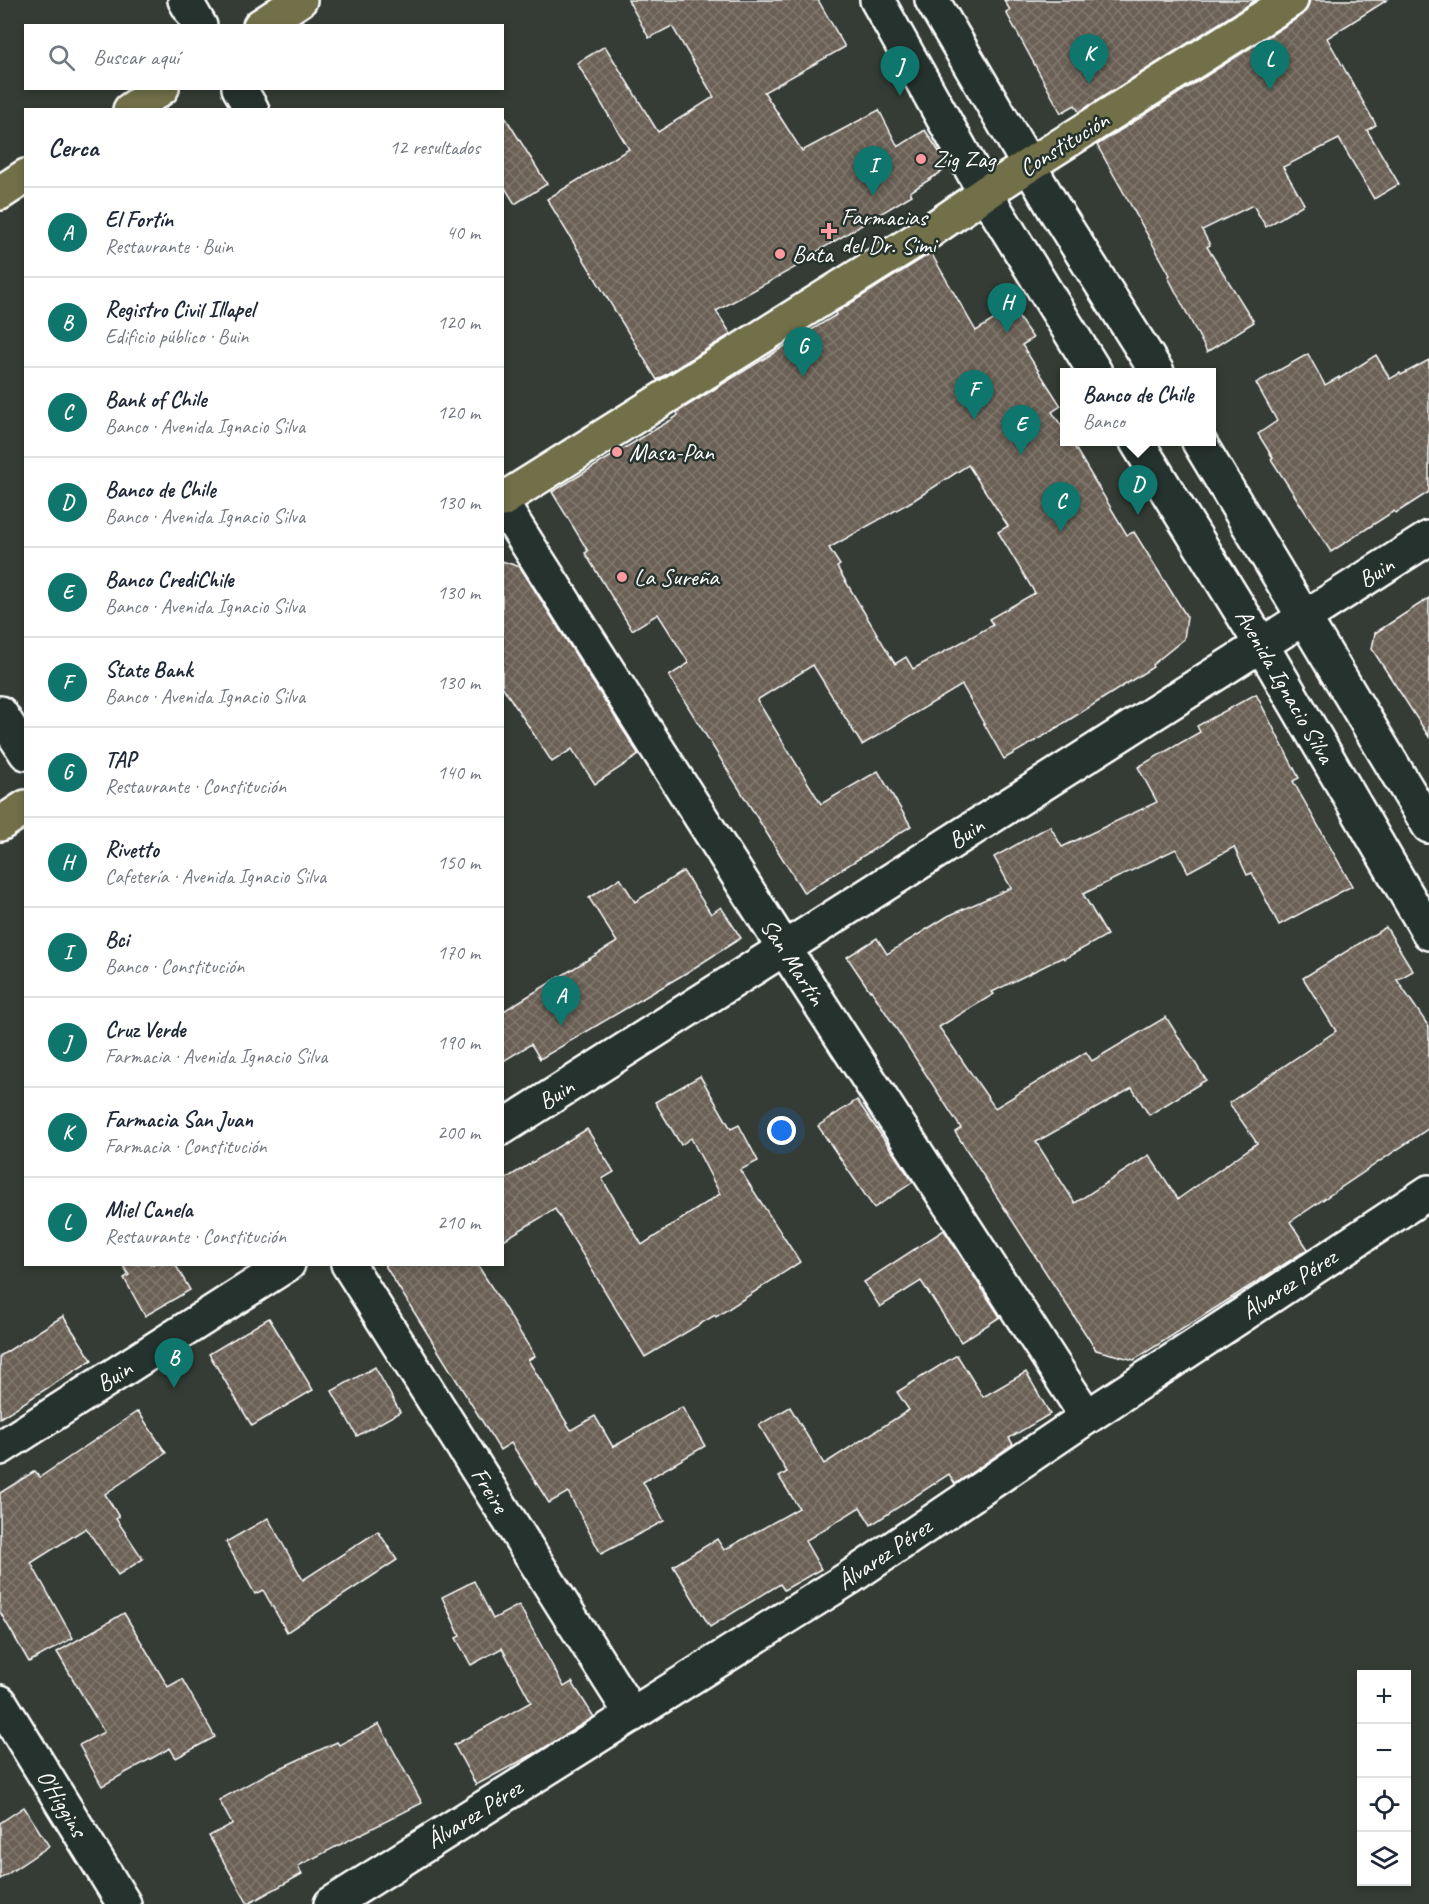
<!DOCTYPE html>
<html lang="es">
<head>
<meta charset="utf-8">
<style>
	body { margin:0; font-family:Caveat,sans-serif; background:#f2f2f3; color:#1f2937 }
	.controls { position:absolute; right:18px; bottom:18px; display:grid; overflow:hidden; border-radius:0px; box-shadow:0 3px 9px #0003 }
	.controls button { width:54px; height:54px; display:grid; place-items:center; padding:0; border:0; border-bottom:2px solid #e0e1e3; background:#fff; color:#1f2937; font:30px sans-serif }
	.you { position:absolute; left:782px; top:1131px; width:21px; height:21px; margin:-15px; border:4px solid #fff; border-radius:50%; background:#1a73e8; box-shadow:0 0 0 9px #1a73e833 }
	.badge { display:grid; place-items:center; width:39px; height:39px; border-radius:50%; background:#0f766e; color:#fff; font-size:20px; font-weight:700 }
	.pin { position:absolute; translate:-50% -50px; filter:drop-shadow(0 2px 3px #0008) }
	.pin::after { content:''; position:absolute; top:32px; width:21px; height:18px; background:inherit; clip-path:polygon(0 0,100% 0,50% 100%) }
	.popup { position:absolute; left:1060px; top:368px; width:156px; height:78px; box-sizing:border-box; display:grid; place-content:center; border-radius:0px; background:#fff; filter:drop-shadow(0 2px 4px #0005); font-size:20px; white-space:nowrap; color:#747a83 }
	.popup b { font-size:22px; color:#1f2937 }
	.popup::after { content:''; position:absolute; left:50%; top:100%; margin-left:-12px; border:12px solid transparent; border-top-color:#fff }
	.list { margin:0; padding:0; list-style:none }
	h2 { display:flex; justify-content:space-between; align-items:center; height:78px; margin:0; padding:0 24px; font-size:26px }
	h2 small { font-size:20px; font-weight:400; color:#747a83 }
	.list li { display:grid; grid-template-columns:39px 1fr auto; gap:18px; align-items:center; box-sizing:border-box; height:90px; padding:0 24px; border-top:2px solid #e0e1e3 }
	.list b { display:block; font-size:22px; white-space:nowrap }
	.list p { margin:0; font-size:20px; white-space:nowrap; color:#747a83 }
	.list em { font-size:20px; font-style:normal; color:#747a83 }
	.icon { flex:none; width:33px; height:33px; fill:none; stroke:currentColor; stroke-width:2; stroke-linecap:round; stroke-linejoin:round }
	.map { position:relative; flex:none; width:1429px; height:1904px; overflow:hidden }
	.search { position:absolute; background:#fff; box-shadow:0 3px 9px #0003; left:24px; top:24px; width:480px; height:66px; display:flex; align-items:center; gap:15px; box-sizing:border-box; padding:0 21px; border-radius:0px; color:#747a83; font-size:22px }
	.panel { position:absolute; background:#fff; box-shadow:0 3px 9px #0003; left:24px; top:108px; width:480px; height:1158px; border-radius:0px }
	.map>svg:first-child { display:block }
</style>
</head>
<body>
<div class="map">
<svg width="1429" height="1904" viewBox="0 0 1429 1904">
	<defs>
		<pattern id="building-cross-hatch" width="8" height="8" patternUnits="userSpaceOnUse" patternTransform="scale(1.5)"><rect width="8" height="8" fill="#6b6055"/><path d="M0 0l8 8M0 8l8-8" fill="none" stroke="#81786e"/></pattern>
	</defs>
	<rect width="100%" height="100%" fill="#343c35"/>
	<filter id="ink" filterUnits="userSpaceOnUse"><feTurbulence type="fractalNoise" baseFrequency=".0167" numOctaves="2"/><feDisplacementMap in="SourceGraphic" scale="12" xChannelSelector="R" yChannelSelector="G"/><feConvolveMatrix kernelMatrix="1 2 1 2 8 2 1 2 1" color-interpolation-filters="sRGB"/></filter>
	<g filter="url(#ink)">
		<!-- building -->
		<g fill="url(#building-cross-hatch)" stroke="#fff" stroke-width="1.5" fill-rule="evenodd">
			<polygon points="628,0 818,0 845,47 764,92 802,151 879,110 898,147 925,130 949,167 910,192 912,195 813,254 814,257 716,311 731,334 657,380 547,199 629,149 577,63 605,46 658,132 714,97 672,26 649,38"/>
			<polygon points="1004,0 1256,0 1079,112 1075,105 1061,113 1006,12 1010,10"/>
			<polygon points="1310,0 1387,0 1327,38 1376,125 1367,130 1399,184 1374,199 1339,139 1283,167 1304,204 1266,227 1253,205 1202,230 1210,245 1207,247 1254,322 1207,352 1168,277 1170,275 1097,145 1301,16 1307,9"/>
			<polygon points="502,112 547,184 515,204 502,183"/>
			<path d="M931,253L976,331L1012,308L1033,338L1022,345L1061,406L1052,412L1065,431V441H1071L1127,535L1134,532L1187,617L1184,639L1152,665L1153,667L1042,737L1004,759L962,685L862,745L813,665L757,700L821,804L878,771L911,826L804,893L669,676L689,663L658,614L632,630L585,553L588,551L552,492L676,417L678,415L677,412L836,315L835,313ZM968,465L1008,526L998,532L1035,593L989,619L993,625L913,669L906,657L895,664L837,567L840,565L829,548L914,500Z"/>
			<polygon points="1308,354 1325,385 1339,377 1339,379 1376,355 1390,379 1400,373 1401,375 1429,360 1429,492 1396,513 1394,511 1331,552 1271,459 1273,458 1258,434 1277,421 1256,383"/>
			<polygon points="502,561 520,567 639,755 595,784 572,749 552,762 502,686"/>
			<polygon points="1429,598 1429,737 1372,649 1375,633"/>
			<polygon points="1256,694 1299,778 1293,781 1352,886 1279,925 1252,873 1247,875 1234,847 1188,872 1176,849 1083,894 1107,935 1064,959 1063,957 992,992 994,994 939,1027 995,1108 1086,1052 1092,1061 1166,1017 1206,1080 1149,1115 1132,1088 1036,1142 1075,1203 1149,1155 1178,1199 1257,1143 1229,1103 1336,1031 1303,978 1386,927 1413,971 1397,980 1429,1027 1429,1128 1290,1222 1308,1249 1134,1360 1096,1350 955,1132 961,1128 871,990 870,991 847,957 877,938 887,954 948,916 1011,888 994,857 1050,826 1062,847 1157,802 1138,767 1200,732 1197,726"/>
			<polygon points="683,871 711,914 721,907 741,938 686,973 540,1059 531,1044 502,1062 502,1012 617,942 589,898 620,878 635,902"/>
			<polygon points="700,1076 731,1129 739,1125 758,1161 740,1170 800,1262 716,1317 715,1315 645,1357 555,1209 502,1241 502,1181 587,1129 614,1172 602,1179 642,1245 720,1194 691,1138 681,1145 655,1102"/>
			<polygon points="857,1100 913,1182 874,1208 818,1126"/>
			<polygon points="944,1230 1000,1317 961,1342 921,1281 880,1307 864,1282"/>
			<polygon points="122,1264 175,1264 190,1290 145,1316 124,1278 129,1275"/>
			<polygon points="384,1264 477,1264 535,1356 528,1360 571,1430 595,1416 613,1447 682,1407 705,1446 643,1482 664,1521 601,1554 568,1492 549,1503 511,1443 500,1450"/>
			<polygon points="63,1316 92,1360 0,1418 0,1356"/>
			<polygon points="269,1318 313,1390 252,1426 209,1354"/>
			<polygon points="957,1355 983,1397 1026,1372 1050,1414 1009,1438 1013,1444 955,1484 949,1474 871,1525 860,1507 805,1541 821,1569 784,1590 780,1584 710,1627 673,1566 717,1539 724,1550 799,1508 779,1477 787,1472 759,1425 790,1407 824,1464 909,1410 897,1392"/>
			<polygon points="375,1367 400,1412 357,1436 332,1391"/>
			<polygon points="138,1411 166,1453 105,1494 119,1517 116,1519 143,1559 118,1575 86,1528 31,1563 73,1638 29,1662 0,1612 0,1493 35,1471 40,1477"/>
			<polygon points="268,1518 303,1580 378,1531 397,1560 287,1632 263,1590 255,1594 226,1542"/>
			<polygon points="474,1581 493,1619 519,1605 564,1687 572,1682 594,1717 541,1750 476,1785 454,1745 531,1702 502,1648 471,1665 456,1638 460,1636 442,1597"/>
			<polygon points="124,1613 168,1687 182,1679 215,1737 176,1758 170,1748 102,1786 79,1745 104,1732 57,1652"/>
			<polygon points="379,1724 422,1803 298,1866 302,1874 248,1904 209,1836 232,1824 219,1800 274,1770 274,1771 337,1742 339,1745"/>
			<polygon points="24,1807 49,1846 0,1879 0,1823"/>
		</g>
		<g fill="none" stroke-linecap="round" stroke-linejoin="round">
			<defs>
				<g id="street">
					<polyline points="185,0 200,26"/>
					<polyline points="239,88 252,110"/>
					<polyline points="502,504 784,948 1087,1417"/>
					<polyline points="0,713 26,753"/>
					<polyline points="348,1264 632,1715"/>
				</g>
				<g id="secondary">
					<polyline points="877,0 985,193 1095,372"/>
					<polyline points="932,0 1055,210 1157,372"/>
					<polyline points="1137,442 1261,644 1429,933"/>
					<polyline points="1199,442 1429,826"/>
					<polyline points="502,1128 1429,538"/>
					<polyline points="0,1448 288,1264"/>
					<polyline points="0,1702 124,1904"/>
					<polyline points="331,1904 849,1578 1087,1417 1429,1192"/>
				</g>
				<g id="primary">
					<polyline points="260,26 300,0"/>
					<polyline points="130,110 162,88"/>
					<polyline points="0,193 26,176"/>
					<polyline points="502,500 927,233 985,193 1291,0"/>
					<polyline points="0,824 26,807"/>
				</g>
			</defs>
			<!-- street casing -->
			<use href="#street" stroke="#fff" stroke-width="38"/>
			<!-- secondary casing -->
			<use href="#secondary" stroke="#fff" stroke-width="38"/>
			<!-- primary casing -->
			<use href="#primary" stroke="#fff" stroke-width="38"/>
			<!-- street -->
			<use href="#street" stroke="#26332d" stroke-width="33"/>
			<!-- secondary -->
			<use href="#secondary" stroke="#26332d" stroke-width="33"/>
			<!-- primary -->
			<use href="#primary" stroke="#71704a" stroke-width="33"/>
		</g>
	</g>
	<!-- markers -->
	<g fill="#ff9aa2" stroke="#26332d" stroke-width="2">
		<circle cx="921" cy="159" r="6"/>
		<path d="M826 222h6v6h6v6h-6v6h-6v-6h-6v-6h6z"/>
		<circle cx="780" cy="254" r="6"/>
		<circle cx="617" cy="452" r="6"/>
		<circle cx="622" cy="577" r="6"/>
	</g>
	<g text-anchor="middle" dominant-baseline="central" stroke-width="5" stroke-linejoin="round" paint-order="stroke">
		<!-- street labels -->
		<g font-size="24" fill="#fff" stroke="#26332d">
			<text transform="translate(1064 144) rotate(-32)">Constitución</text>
			<text transform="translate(1376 572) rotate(-32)">Buin</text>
			<text transform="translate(1285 686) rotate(60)">Avenida Ignacio Silva</text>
			<text transform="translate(966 833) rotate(-33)">Buin</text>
			<text transform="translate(793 962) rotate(57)">San Martín</text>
			<text transform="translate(556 1094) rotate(-32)">Buin</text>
			<text transform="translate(1289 1284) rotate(-33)">Álvarez Pérez</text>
			<text transform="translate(114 1376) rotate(-33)">Buin</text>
			<text transform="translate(490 1490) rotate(58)">Freire</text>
			<text transform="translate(884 1554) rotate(-34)">Álvarez Pérez</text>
			<text transform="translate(62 1803) rotate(59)">O'Higgins</text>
			<text transform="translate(474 1814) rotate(-32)">Álvarez Pérez</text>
		</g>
		<!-- poi labels -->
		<g font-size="24" fill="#fff" stroke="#26332d" text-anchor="start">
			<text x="933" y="159">Zig Zag</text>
			<text x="841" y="217">Farmacias<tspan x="841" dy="28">del Dr. Simi</tspan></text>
			<text x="792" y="254">Bata</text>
			<text x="629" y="452">Masa-Pan</text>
			<text x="634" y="577">La Sureña</text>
		</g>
	</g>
</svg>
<div class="controls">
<button>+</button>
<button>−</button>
<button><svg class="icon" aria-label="locate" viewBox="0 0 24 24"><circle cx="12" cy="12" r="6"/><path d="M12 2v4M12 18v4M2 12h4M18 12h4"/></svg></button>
<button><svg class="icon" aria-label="layers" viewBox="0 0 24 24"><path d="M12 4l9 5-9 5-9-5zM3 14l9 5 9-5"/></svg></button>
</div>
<div class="you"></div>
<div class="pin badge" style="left:561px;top:1026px">A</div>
<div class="pin badge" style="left:174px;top:1388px">B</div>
<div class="pin badge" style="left:1061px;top:532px">C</div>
<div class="pin badge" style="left:1138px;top:515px">D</div>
<div class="popup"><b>Banco de Chile</b>Banco</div>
<div class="pin badge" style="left:1021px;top:455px">E</div>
<div class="pin badge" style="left:974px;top:420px">F</div>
<div class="pin badge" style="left:803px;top:377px">G</div>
<div class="pin badge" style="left:1007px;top:333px">H</div>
<div class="pin badge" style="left:873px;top:196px">I</div>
<div class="pin badge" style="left:900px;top:96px">J</div>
<div class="pin badge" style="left:1089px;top:84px">K</div>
<div class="pin badge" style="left:1270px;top:90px">L</div>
<div class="search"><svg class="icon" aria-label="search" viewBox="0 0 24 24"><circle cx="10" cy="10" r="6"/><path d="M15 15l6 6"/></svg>Buscar aquí</div>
<section class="panel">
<h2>Cerca<small>12 resultados</small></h2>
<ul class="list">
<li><span class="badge">A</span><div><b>El Fortín</b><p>Restaurante · Buin</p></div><em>40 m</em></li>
<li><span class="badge">B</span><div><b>Registro Civil Illapel</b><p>Edificio público · Buin</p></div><em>120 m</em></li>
<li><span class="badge">C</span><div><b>Bank of Chile</b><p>Banco · Avenida Ignacio Silva</p></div><em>120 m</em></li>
<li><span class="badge">D</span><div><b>Banco de Chile</b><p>Banco · Avenida Ignacio Silva</p></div><em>130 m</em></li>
<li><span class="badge">E</span><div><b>Banco CrediChile</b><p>Banco · Avenida Ignacio Silva</p></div><em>130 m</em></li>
<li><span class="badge">F</span><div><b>State Bank</b><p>Banco · Avenida Ignacio Silva</p></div><em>130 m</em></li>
<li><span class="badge">G</span><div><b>TAP</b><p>Restaurante · Constitución</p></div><em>140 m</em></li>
<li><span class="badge">H</span><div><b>Rivetto</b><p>Cafetería · Avenida Ignacio Silva</p></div><em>150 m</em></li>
<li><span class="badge">I</span><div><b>Bci</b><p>Banco · Constitución</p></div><em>170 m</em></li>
<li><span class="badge">J</span><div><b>Cruz Verde</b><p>Farmacia · Avenida Ignacio Silva</p></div><em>190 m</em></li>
<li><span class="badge">K</span><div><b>Farmacia San Juan</b><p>Farmacia · Constitución</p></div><em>200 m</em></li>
<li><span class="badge">L</span><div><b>Miel Canela</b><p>Restaurante · Constitución</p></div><em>210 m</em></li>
</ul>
</section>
</div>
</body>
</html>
